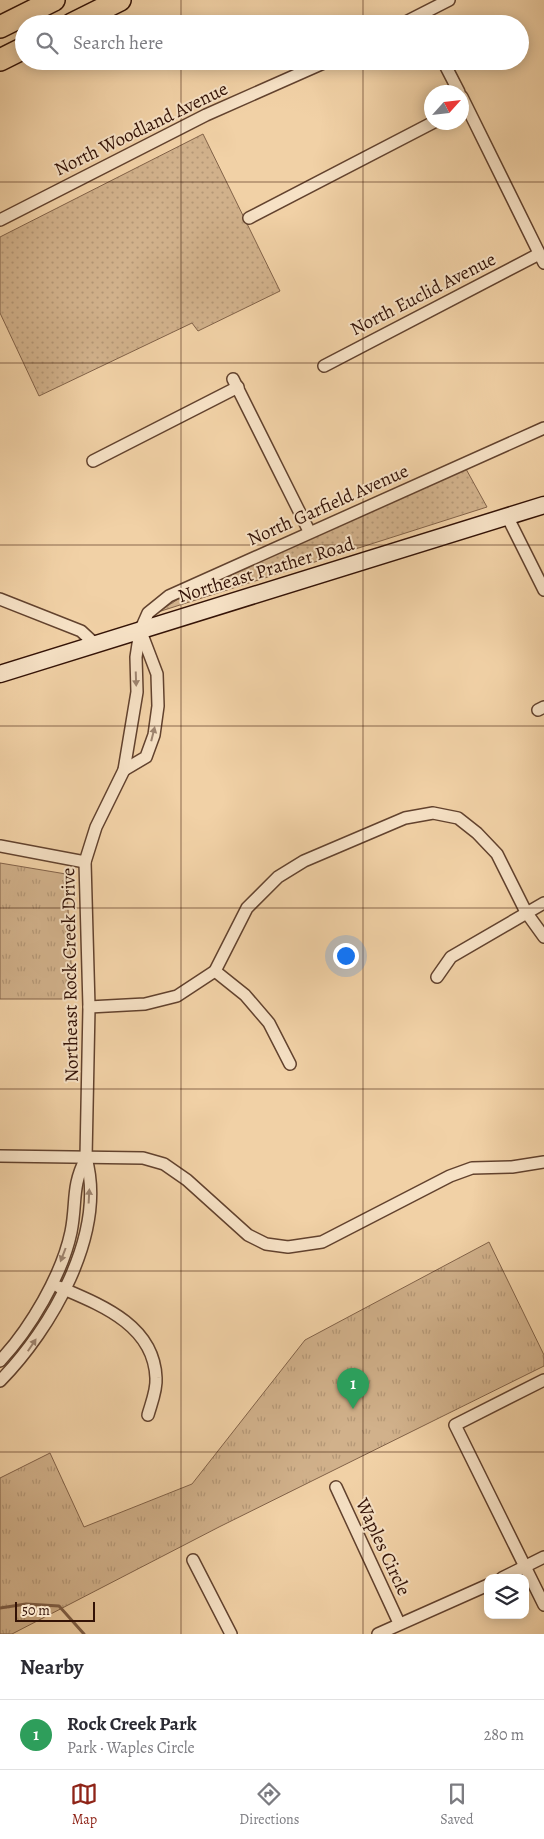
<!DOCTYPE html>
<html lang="en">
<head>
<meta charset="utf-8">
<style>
	body { margin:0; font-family:Alegreya,serif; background:#f2f2f3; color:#2b2b33 }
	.controls { position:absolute; right:15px; bottom:15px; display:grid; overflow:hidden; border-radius:10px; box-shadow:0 2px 12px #0003 }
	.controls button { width:45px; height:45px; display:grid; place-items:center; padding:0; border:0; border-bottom:1px solid #e1e1e2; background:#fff; color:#2b2b33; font:25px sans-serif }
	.compass { position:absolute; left:424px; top:85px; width:45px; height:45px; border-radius:50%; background:#fff; box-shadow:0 2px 12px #0003; rotate:63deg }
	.scale { position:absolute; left:15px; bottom:12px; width:80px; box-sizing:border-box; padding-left:5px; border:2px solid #331206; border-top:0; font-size:14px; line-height:18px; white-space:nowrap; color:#331206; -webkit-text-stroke:4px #f6e1c5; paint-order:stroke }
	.you { position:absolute; left:345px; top:955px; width:18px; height:18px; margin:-12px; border:4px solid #fff; border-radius:50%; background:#1a73e8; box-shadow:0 0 0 8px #1a73e833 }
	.badge { display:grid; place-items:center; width:32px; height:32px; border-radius:50%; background:#8f2418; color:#fff; font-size:16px; font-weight:700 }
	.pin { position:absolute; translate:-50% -41px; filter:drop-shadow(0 1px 2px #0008) }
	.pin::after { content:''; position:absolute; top:26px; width:18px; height:15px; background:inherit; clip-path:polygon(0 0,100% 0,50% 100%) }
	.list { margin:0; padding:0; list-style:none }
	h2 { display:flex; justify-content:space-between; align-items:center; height:65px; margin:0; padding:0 20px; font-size:21px }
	h2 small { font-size:16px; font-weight:400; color:#7c7c81 }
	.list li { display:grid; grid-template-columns:32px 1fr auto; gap:15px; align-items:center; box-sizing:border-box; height:70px; padding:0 20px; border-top:1px solid #e1e1e2 }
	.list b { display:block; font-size:19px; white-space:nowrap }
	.list p { margin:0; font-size:16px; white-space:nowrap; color:#7c7c81 }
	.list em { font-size:16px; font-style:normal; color:#7c7c81 }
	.icon { flex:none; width:28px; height:28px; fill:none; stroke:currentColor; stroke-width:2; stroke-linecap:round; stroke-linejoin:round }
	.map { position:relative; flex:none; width:544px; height:1634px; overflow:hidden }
	.search { position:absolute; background:#fff; box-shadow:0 2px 12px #0003; left:15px; right:15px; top:15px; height:55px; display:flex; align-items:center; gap:12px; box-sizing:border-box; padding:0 18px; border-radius:28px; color:#7c7c81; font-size:19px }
	.sheet { height:135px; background:#fff }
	nav { display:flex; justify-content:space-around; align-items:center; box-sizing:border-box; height:70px; border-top:1px solid #e1e1e2; background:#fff; font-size:14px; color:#7c7c81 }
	nav a { display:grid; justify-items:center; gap:2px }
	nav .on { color:#8f2418 }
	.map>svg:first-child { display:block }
</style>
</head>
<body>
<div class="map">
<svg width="544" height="1634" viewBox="0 0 544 1634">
	<defs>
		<pattern id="grass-dots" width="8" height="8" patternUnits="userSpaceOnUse" patternTransform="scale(1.25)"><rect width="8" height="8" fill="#d1b18b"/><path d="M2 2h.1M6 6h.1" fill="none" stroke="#b49776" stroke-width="1.8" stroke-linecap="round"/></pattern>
		<pattern id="park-tufts" width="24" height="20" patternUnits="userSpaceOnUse" patternTransform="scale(1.25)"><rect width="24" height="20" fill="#d1b18b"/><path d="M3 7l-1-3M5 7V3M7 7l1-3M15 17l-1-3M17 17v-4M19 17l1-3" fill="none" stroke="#b49776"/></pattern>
	</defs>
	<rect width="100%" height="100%" fill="#f1d1a6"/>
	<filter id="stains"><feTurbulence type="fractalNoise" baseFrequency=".004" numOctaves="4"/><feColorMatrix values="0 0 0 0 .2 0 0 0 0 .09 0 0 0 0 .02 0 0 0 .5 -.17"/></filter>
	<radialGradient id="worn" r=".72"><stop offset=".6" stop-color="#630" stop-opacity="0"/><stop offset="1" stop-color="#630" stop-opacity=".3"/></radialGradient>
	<!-- grass -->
	<g fill="url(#grass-dots)" stroke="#826248">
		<polygon points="203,134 280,291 198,331 192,323 39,396 0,313 0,237"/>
		<polygon points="466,469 487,507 158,612 183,596"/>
	</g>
	<!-- park -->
	<g fill="url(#park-tufts)" stroke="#826248">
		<polygon points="0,863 66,874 73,999 0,999"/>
		<polygon points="489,1242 544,1355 544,1366 219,1527 12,1634 0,1634 0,1478 50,1453 84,1527 192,1484 305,1340"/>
	</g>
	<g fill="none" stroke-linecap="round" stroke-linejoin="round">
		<!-- stream -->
		<polyline stroke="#7e5e46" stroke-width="3" points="0,1608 26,1604 59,1606 84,1634"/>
		<defs>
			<g id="street">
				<polyline points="402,24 449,0"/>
				<polyline points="443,61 459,92"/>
				<polyline points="462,97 544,263"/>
				<polyline points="249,218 434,122"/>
				<polyline points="0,220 206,115 328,61"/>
				<polyline points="324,366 539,254"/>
				<polyline points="233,379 309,531"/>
				<polyline points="93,461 238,387"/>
				<polyline points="507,516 544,590"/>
				<polyline points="0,599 81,631 95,644"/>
				<polyline points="538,710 544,707"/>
				<polyline points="124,770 146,757 154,735 158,706 157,674 141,632"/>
				<polyline points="0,846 85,862"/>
				<polyline points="215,971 245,995 269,1023 290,1064"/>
				<polyline points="437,977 451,957 544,903"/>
				<polyline points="89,1007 145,1004 177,996 215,971 247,908 278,877 304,861 405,818 433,813 458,818 477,833 497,854 526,912 544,937"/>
				<polyline points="0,1156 143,1158 164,1164 187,1180 248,1235 266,1244 288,1247 322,1242 450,1176 472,1168 512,1167 544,1162"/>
				<path d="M59,1287C101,1305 154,1325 156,1378C157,1390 151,1404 148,1415"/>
				<path d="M0,1361C30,1329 62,1275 71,1232C77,1202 71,1187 86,1158"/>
				<polyline points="544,1380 455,1425 544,1605"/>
				<path d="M0,1381C51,1329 107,1234 86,1158L89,1007L85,862L96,827L124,770L137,692L136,657L140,631L148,613L169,596L544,428"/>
				<polyline points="336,1487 399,1623"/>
				<polyline points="193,1560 231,1634"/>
				<polyline points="502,1578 544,1557"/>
				<polyline points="378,1634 488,1585"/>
			</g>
			<polyline id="secondary" points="0,674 544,505"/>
			<g id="highway">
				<polyline points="72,24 120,0"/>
				<polyline points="0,27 54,0"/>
				<polyline points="0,60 24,48"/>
			</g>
		</defs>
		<!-- street casing -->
		<use href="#street" stroke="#62422e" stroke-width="14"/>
		<!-- secondary casing -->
		<use href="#secondary" stroke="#331206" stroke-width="19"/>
		<!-- highway casing -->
		<use href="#highway" stroke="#331206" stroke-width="24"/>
		<!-- street -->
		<use href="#street" stroke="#f6e1c5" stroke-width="11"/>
		<!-- secondary -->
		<use href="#secondary" stroke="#f6e1c5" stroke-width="16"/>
		<!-- highway -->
		<use href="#highway" stroke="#f1d1a6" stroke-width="21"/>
	</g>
	<!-- one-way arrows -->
	<defs><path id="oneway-solid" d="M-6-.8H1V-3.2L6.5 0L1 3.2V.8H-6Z" transform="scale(1.25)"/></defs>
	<g fill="#9e846f">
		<use href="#oneway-solid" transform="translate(136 679) rotate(88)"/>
		<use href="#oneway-solid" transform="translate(153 734) rotate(-76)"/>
		<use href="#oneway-solid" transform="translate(89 1196) rotate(-87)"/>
		<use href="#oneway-solid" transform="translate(63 1255) rotate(111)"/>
		<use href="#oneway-solid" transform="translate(32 1345) rotate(-56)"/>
	</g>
	<!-- grid -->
	<path fill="none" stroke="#331206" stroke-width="1" stroke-opacity="0.55" d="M181,0V24M363,0V24M181,61V1634M363,61V1634M0,182H544M0,363H544M0,545H544M0,726H544M0,908H544M0,1089H544M0,1271H544M0,1452H544"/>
	<g text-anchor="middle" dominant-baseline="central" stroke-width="4" stroke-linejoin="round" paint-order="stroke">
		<!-- street labels -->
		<g font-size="19" fill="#331206" stroke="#f6e1c5">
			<text transform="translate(141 129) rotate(-26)">North Woodland Avenue</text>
			<text transform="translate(423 294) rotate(-27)">North Euclid Avenue</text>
			<text transform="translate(328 505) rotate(-24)">North Garfield Avenue</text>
			<text transform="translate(266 570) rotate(-17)">Northeast Prather Road</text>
			<text transform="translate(70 975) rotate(-91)">Northeast Rock Creek Drive</text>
			<text transform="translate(383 1547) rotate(65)">Waples Circle</text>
		</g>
	</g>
	<rect width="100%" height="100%" filter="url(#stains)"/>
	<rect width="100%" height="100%" fill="url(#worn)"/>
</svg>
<div class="controls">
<button><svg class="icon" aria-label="layers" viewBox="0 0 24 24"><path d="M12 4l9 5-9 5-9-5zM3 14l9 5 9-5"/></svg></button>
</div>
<svg class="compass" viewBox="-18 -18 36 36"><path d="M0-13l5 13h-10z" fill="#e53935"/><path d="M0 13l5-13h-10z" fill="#7c7c81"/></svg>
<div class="scale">50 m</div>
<div class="you"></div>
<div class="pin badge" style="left:353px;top:1409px;background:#2e9e5b">1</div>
<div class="search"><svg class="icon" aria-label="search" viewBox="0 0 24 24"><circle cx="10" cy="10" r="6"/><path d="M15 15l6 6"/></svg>Search here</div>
</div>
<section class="sheet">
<h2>Nearby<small></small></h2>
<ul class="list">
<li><span class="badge" style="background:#2e9e5b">1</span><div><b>Rock Creek Park</b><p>Park · Waples Circle</p></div><em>280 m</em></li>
</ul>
</section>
<nav>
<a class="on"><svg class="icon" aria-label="map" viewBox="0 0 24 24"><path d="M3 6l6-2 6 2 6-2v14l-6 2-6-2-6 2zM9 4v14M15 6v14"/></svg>Map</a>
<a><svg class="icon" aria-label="directions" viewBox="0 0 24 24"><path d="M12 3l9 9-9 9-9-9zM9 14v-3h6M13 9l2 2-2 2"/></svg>Directions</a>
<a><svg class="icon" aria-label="saved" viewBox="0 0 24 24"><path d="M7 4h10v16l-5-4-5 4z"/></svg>Saved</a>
</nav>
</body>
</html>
